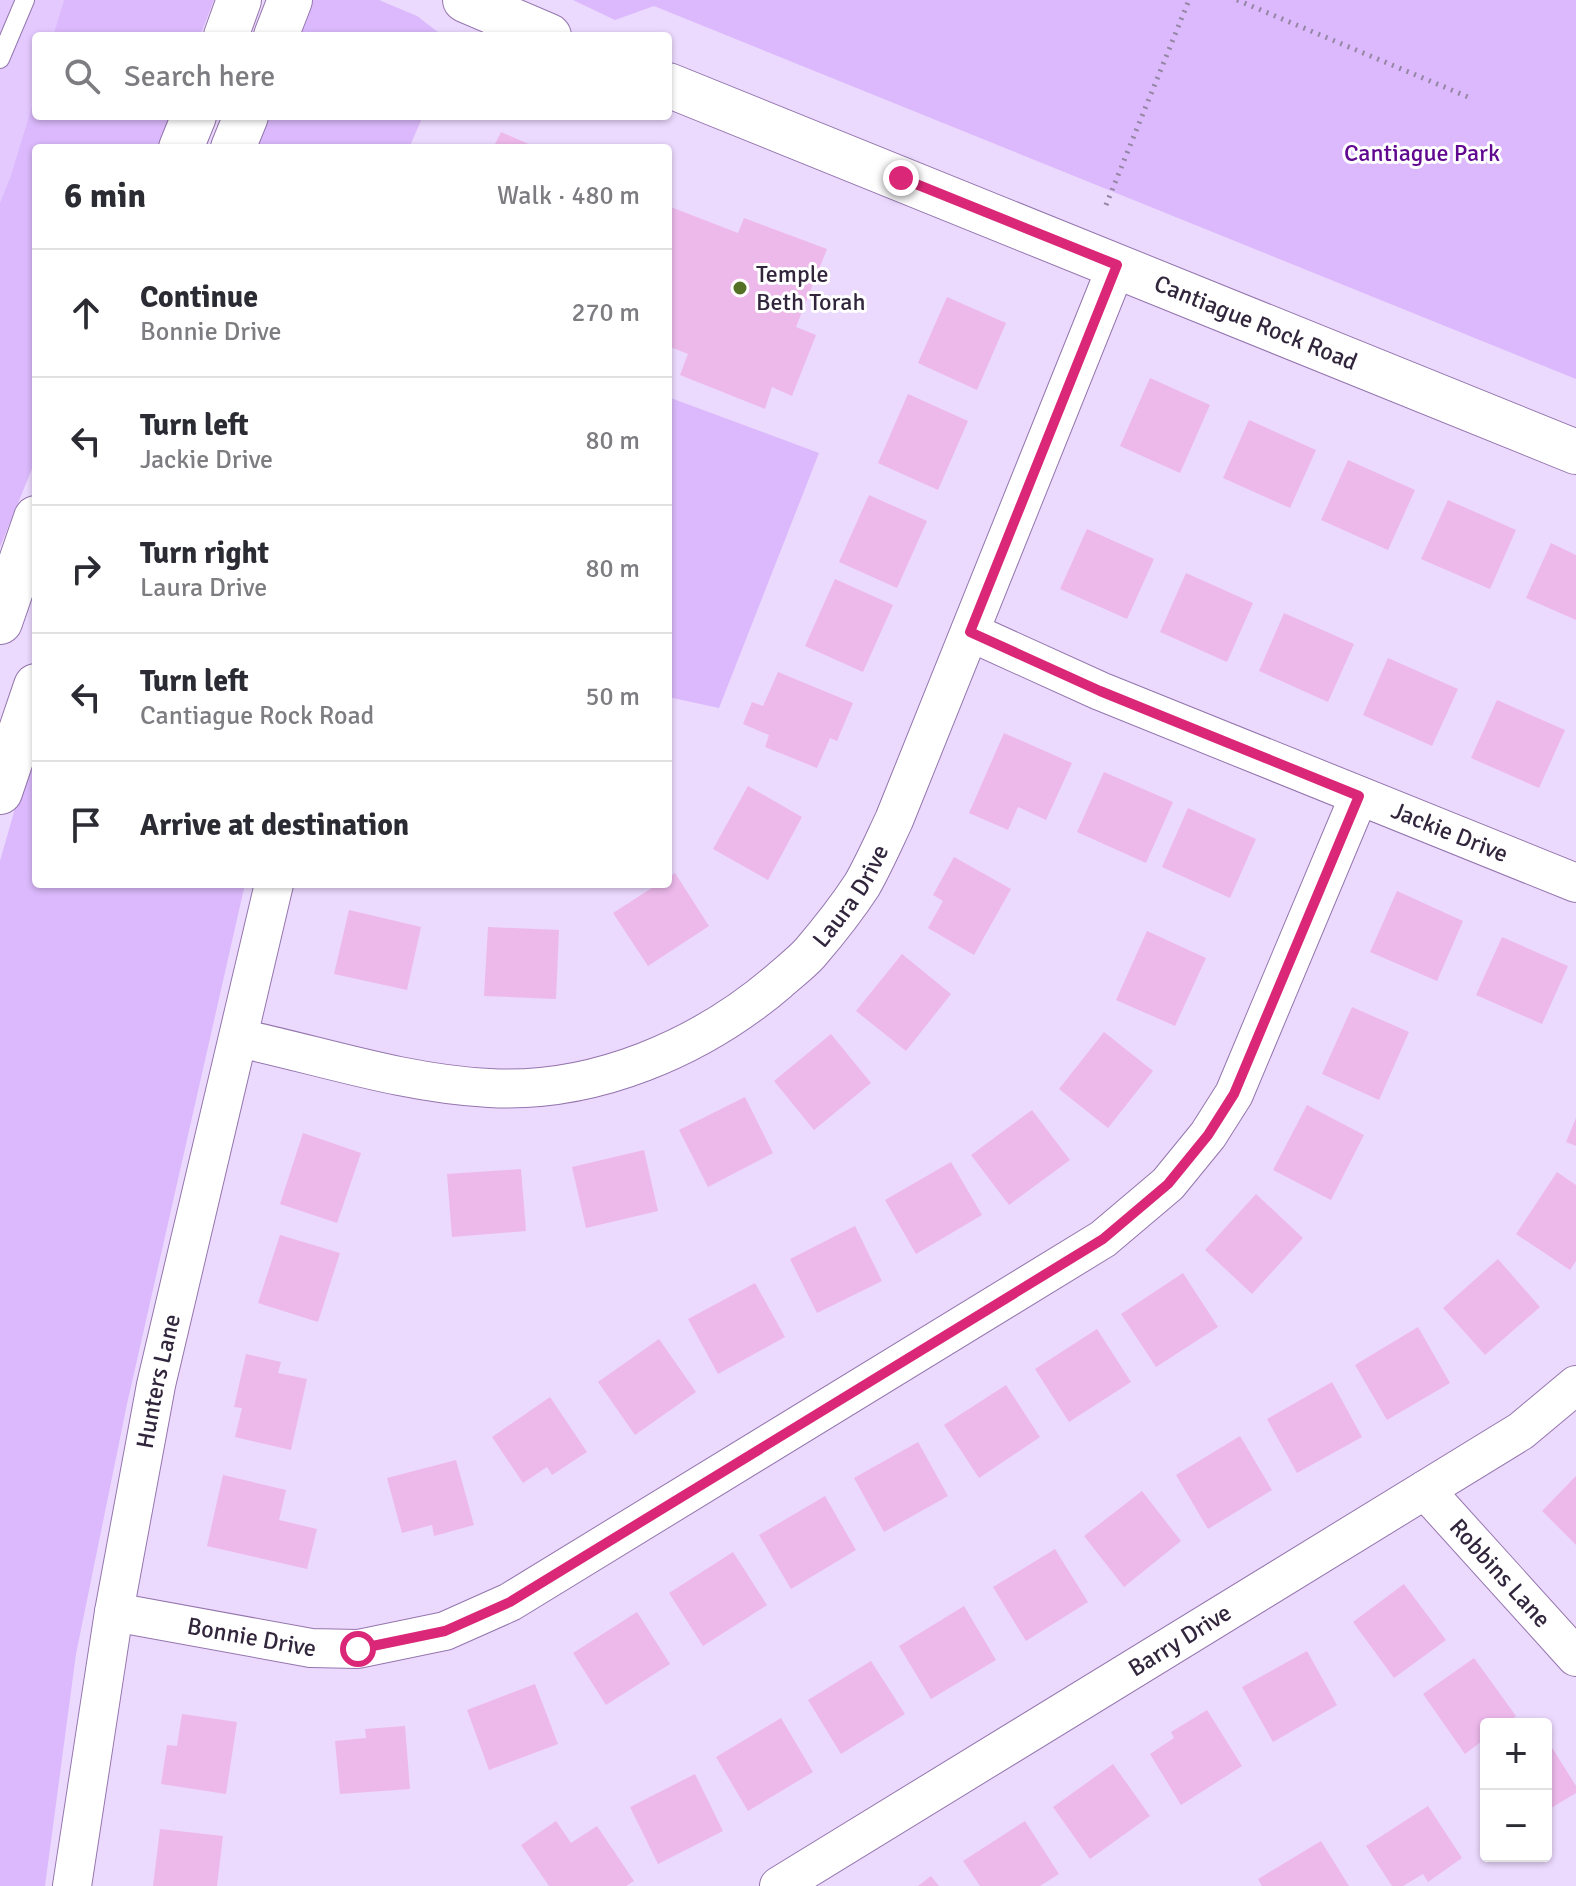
<!DOCTYPE html>
<html lang="en">
<head>
<meta charset="utf-8">
<style>
	body { margin:0; font-family:Signika,sans-serif; background:#f2f2f3; color:#2b2b33 }
	.controls { position:absolute; right:24px; bottom:24px; display:grid; overflow:hidden; border-radius:8px; box-shadow:0 2px 6px #0004 }
	.controls button { width:72px; height:72px; display:grid; place-items:center; padding:0; border:0; border-bottom:2px solid #e1e1e2; background:#fff; color:#2b2b33; font:40px sans-serif }
	.stop { position:absolute; width:24px; height:24px; margin:-18px; border:6px solid #db2777; border-radius:50%; background:#fff }
	.stop.end { background:#db2777; border-color:#fff; box-shadow:0 2px 8px #0008 }
	.list { margin:0; padding:0; list-style:none }
	h2 { display:flex; justify-content:space-between; align-items:center; height:104px; margin:0; padding:0 32px; font-size:34px }
	h2 small { font-size:26px; font-weight:400; color:#7c7c81 }
	.list li { display:grid; grid-template-columns:52px 1fr auto; gap:24px; align-items:center; box-sizing:border-box; height:128px; padding:0 32px; border-top:2px solid #e1e1e2 }
	.list b { display:block; font-size:30px; white-space:nowrap }
	.list p { margin:0; font-size:26px; white-space:nowrap; color:#7c7c81 }
	.list em { font-size:26px; font-style:normal; color:#7c7c81 }
	.icon { flex:none; width:44px; height:44px; fill:none; stroke:currentColor; stroke-width:2; stroke-linecap:round; stroke-linejoin:round }
	.map { position:relative; flex:none; width:1576px; height:1886px; overflow:hidden }
	.search { position:absolute; background:#fff; box-shadow:0 2px 6px #0004; left:32px; top:32px; width:640px; height:88px; display:flex; align-items:center; gap:20px; box-sizing:border-box; padding:0 28px; border-radius:8px; color:#7c7c81; font-size:30px }
	.panel { position:absolute; background:#fff; box-shadow:0 2px 6px #0004; left:32px; top:144px; width:640px; height:744px; border-radius:8px }
	.map>svg:first-child { display:block }
</style>
</head>
<body>
<div class="map">
<svg width="1576" height="1886" viewBox="0 0 1576 1886">
	<rect width="100%" height="100%" fill="#ecd9fe"/>
	<!-- built -->
	<polygon fill="#e4c9ff" points="0,0 64,0 53,36 36,36 36,93 11,175 0,203"/>
	<!-- green -->
	<g fill="#dbb9fc">
		<polygon points="64,0 214,0 200,36 53,36"/>
		<polygon points="313,0 379,0 417,16 443,36 299,36"/>
		<polygon points="573,0 1576,0 1576,379 654,6 615,20"/>
		<polygon points="36,93 36,116 170,116 158,148 36,148 36,459 0,547 0,203 11,175"/>
		<polygon points="268,116 423,116 409,148 256,148"/>
		<polygon points="668,397 819,453 719,708 668,697"/>
		<polygon points="36,735 36,884 245,884 127,1404 76,1654 45,1886 0,1886 0,861"/>
	</g>
	<!-- building -->
	<g fill="#edb9eb">
		<polygon points="501,132 538,148 493,148"/>
		<polygon points="668,206 738,233 744,218 827,249 796,327 816,335 792,396 772,387 765,409 680,375 688,354 668,346"/>
		<polygon points="947,297 1006,323 977,390 918,363"/>
		<polygon points="1150,378 1210,405 1180,473 1120,446"/>
		<polygon points="908,394 968,421 938,490 878,463"/>
		<polygon points="1249,420 1316,450 1290,508 1223,478"/>
		<polygon points="1348,460 1415,490 1388,550 1321,520"/>
		<polygon points="869,495 927,521 897,588 839,562"/>
		<polygon points="1448,500 1516,530 1490,589 1421,559"/>
		<polygon points="1087,529 1154,559 1127,619 1060,589"/>
		<polygon points="1551,543 1576,555 1576,620 1526,598"/>
		<polygon points="1186,573 1253,603 1227,662 1160,632"/>
		<polygon points="835,579 893,605 863,672 805,646"/>
		<polygon points="1284,613 1354,644 1328,702 1259,671"/>
		<polygon points="1388,658 1458,689 1432,746 1363,715"/>
		<polygon points="778,672 853,703 837,741 830,738 817,768 765,747 769,735 743,724 752,702 763,706"/>
		<polygon points="1497,700 1565,730 1539,788 1471,758"/>
		<polygon points="1004,733 1072,763 1046,820 1018,807 1008,830 969,813"/>
		<polygon points="1104,772 1173,802 1146,863 1077,832"/>
		<polygon points="748,786 802,817 768,880 713,849"/>
		<polygon points="1188,808 1256,839 1230,898 1162,867"/>
		<polygon points="954,857 1011,889 974,955 928,928 943,901 933,895"/>
		<polygon points="675,873 709,926 648,966 613,913 658,884 668,884 668,878"/>
		<polygon points="1397,891 1463,921 1437,981 1370,952"/>
		<polygon points="349,910 421,927 407,990 334,974"/>
		<polygon points="488,927 559,930 556,999 484,996"/>
		<polygon points="1147,931 1206,958 1175,1026 1116,1000"/>
		<polygon points="1502,937 1568,966 1542,1024 1476,995"/>
		<polygon points="902,954 951,994 906,1051 856,1011"/>
		<polygon points="1352,1007 1409,1032 1379,1100 1322,1074"/>
		<polygon points="1104,1032 1153,1071 1108,1128 1059,1089"/>
		<polygon points="831,1034 871,1083 814,1130 774,1081"/>
		<polygon points="745,1097 773,1153 708,1187 679,1130"/>
		<polygon points="1307,1105 1364,1135 1331,1200 1273,1170"/>
		<polygon points="1032,1110 1070,1160 1009,1205 971,1155"/>
		<polygon points="1576,1118 1576,1146 1566,1142"/>
		<polygon points="303,1133 361,1153 337,1223 280,1204"/>
		<polygon points="644,1150 658,1211 586,1228 572,1167"/>
		<polygon points="951,1162 982,1215 916,1254 885,1200"/>
		<polygon points="521,1169 526,1231 452,1237 447,1174"/>
		<polygon points="1557,1172 1576,1185 1576,1261 1570,1270 1516,1234"/>
		<polygon points="1256,1194 1303,1238 1252,1294 1205,1250"/>
		<polygon points="855,1226 882,1281 817,1313 790,1259"/>
		<polygon points="280,1235 340,1253 318,1322 258,1303"/>
		<polygon points="1498,1259 1540,1307 1485,1355 1443,1308"/>
		<polygon points="1183,1273 1218,1327 1156,1367 1121,1314"/>
		<polygon points="755,1283 785,1337 718,1374 688,1319"/>
		<polygon points="1418,1327 1450,1383 1387,1420 1355,1365"/>
		<polygon points="1097,1329 1131,1382 1069,1422 1035,1369"/>
		<polygon points="659,1339 696,1392 635,1435 598,1382"/>
		<polygon points="246,1354 281,1362 278,1373 307,1379 291,1450 235,1437 242,1408 234,1407"/>
		<polygon points="1332,1382 1362,1437 1297,1473 1267,1419"/>
		<polygon points="1006,1385 1040,1437 979,1478 944,1425"/>
		<polygon points="550,1397 587,1452 552,1475 547,1467 523,1483 492,1437"/>
		<polygon points="1240,1436 1272,1490 1208,1529 1176,1475"/>
		<polygon points="918,1442 948,1496 884,1532 854,1478"/>
		<polygon points="456,1460 474,1525 434,1536 432,1525 402,1533 387,1478"/>
		<polygon points="223,1475 286,1490 279,1520 317,1529 307,1569 207,1546"/>
		<polygon points="1576,1476 1576,1545 1542,1511"/>
		<polygon points="1142,1491 1181,1541 1124,1587 1084,1536"/>
		<polygon points="825,1496 856,1550 791,1589 759,1535"/>
		<polygon points="1055,1549 1088,1602 1026,1641 993,1587"/>
		<polygon points="733,1552 767,1605 703,1646 669,1593"/>
		<polygon points="1404,1584 1446,1640 1394,1678 1353,1622"/>
		<polygon points="964,1606 996,1660 931,1699 899,1646"/>
		<polygon points="637,1612 670,1664 606,1705 573,1653"/>
		<polygon points="1307,1651 1337,1705 1273,1742 1242,1687"/>
		<polygon points="1474,1658 1516,1716 1505,1724 1486,1724 1486,1738 1465,1754 1423,1694"/>
		<polygon points="871,1661 905,1714 841,1754 808,1700"/>
		<polygon points="535,1684 558,1744 489,1770 467,1710"/>
		<polygon points="1207,1710 1242,1766 1181,1805 1150,1754 1174,1738 1171,1732"/>
		<polygon points="182,1714 237,1722 226,1794 161,1784 167,1745 177,1746"/>
		<polygon points="781,1718 813,1772 748,1811 716,1757"/>
		<polygon points="405,1726 410,1789 340,1794 335,1741 366,1738 365,1729"/>
		<polygon points="1546,1738 1576,1786 1576,1793 1546,1811"/>
		<polygon points="1113,1764 1150,1816 1090,1859 1053,1807"/>
		<polygon points="695,1774 723,1831 658,1864 630,1807"/>
		<polygon points="1428,1806 1462,1858 1428,1882 1423,1874 1403,1886 1392,1886 1366,1846"/>
		<polygon points="556,1821 571,1843 597,1826 634,1881 626,1886 549,1886 521,1845"/>
		<polygon points="1025,1821 1059,1874 1040,1886 980,1886 963,1861"/>
		<polygon points="160,1829 223,1836 217,1886 153,1886"/>
		<polygon points="1321,1841 1349,1886 1262,1886 1258,1879"/>
		<polygon points="931,1876 939,1886 918,1886"/>
	</g>
	<g fill="none" stroke-linecap="round" stroke-linejoin="round">
		<defs>
			<polyline id="service" points="0,59 25,0"/>
			<g id="minor">
				<path id="s1" d="M970,632L1100,691L1576,883"/>
				<path id="s2" d="M239,1038C322,1056 405,1084 489,1088C594,1094 701,1048 779,981C789,972 801,963 810,953C828,932 847,908 862,885C874,864 884,841 894,820L1117,265"/>
				<path id="s3" d="M1425,1490L1576,1657"/>
				<path id="s4" d="M114,1612L311,1648L358,1649L445,1631L510,1602L1103,1239L1168,1184L1208,1135L1234,1094L1359,796"/>
				<path id="s5" d="M72,1886L114,1612L156,1385L274,884"/>
				<path id="s6" d="M779,1886L1521,1431L1576,1385"/>
			</g>
			<g id="secondary">
				<polyline points="465,0 549,36"/>
				<path id="s7" d="M668,85L1576,452"/>
			</g>
			<g id="motorway">
				<polyline points="226,36 239,0"/>
				<polyline points="276,36 290,0"/>
				<polyline points="181,148 194,116"/>
				<polyline points="233,148 246,116"/>
				<polyline points="0,622 36,518"/>
				<polyline points="0,792 36,686"/>
			</g>
		</defs>
		<!-- service casing -->
		<use href="#service" stroke="#9476ae" stroke-width="20"/>
		<!-- minor casing -->
		<use href="#minor" stroke="#9476ae" stroke-width="40"/>
		<!-- secondary casing -->
		<use href="#secondary" stroke="#9476ae" stroke-width="46"/>
		<!-- motorway casing -->
		<use href="#motorway" stroke="#9476ae" stroke-width="46"/>
		<!-- path -->
		<g stroke="#9586a4" stroke-width="5" stroke-dasharray="2 6" stroke-linecap="butt">
			<polyline points="1237,0 1473,99"/>
			<polyline points="1106,205 1189,0"/>
		</g>
		<!-- service -->
		<use href="#service" stroke="#fff" stroke-width="18"/>
		<!-- minor -->
		<use href="#minor" stroke="#fff" stroke-width="38"/>
		<!-- secondary -->
		<use href="#secondary" stroke="#fff" stroke-width="44"/>
		<!-- motorway -->
		<use href="#motorway" stroke="#fff" stroke-width="44"/>
	</g>
	<g fill="none" stroke-linecap="round" stroke-linejoin="round">
		<!-- route -->
		<polyline stroke="#db2777" stroke-width="10" points="358,1649 445,1631 510,1602 1103,1239 1168,1184 1208,1135 1234,1094 1359,796 1100,691 970,632 1117,265 901,178"/>
	</g>
	<!-- markers -->
	<circle fill="#537025" stroke="#fff" stroke-width="3" cx="740" cy="288" r="8"/>
	<g text-anchor="middle" dominant-baseline="central" stroke-width="6" stroke-linejoin="round" paint-order="stroke">
		<!-- park labels -->
		<g font-size="24" fill="#610891" stroke="#fff">
			<text x="1422" y="153">Cantiague Park</text>
		</g>
		<!-- poi labels -->
		<g font-size="24" fill="#32263d" stroke="#fff" text-anchor="start">
			<text x="756" y="274">Temple<tspan x="756" dy="28">Beth Torah</tspan></text>
		</g>
		<!-- street labels -->
		<g font-size="24" fill="#32263d" stroke="#fff">
			<text stroke="none"><textPath href="#s7" startOffset="634">Cantiague Rock Road</textPath></text>
			<text stroke="none"><textPath href="#s1" startOffset="520">Jackie Drive</textPath></text>
			<text stroke="none"><textPath href="#s2" startOffset="684">Laura Drive</textPath></text>
			<text stroke="none"><textPath href="#s5" startOffset="512">Hunters Lane</textPath></text>
			<text stroke="none"><textPath href="#s3" startOffset="112">Robbins Lane</textPath></text>
			<text stroke="none"><textPath href="#s4" startOffset="140">Bonnie Drive</textPath></text>
			<text stroke="none"><textPath href="#s6" startOffset="470">Barry Drive</textPath></text>
		</g>
	</g>
</svg>
<div class="controls">
<button>+</button>
<button>−</button>
</div>
<div class="stop" style="left:358px;top:1649px"></div>
<div class="stop end" style="left:901px;top:178px"></div>
<div class="search"><svg class="icon" aria-label="search" viewBox="0 0 24 24"><circle cx="10" cy="10" r="6"/><path d="M15 15l6 6"/></svg>Search here</div>
<section class="panel">
<h2>6 min<small>Walk · 480 m</small></h2>
<ul class="list">
<li><svg class="icon" aria-label="ahead" viewBox="0 0 24 24"><path d="M12 20V5M6 11l6-6 6 6"/></svg><div><b>Continue</b><p>Bonnie Drive</p></div><em>270 m</em></li>
<li><svg class="icon" aria-label="left" viewBox="0 0 24 24"><path d="M17 20v-9H6M10 6l-5 5 5 5"/></svg><div><b>Turn left</b><p>Jackie Drive</p></div><em>80 m</em></li>
<li><svg class="icon" aria-label="right" viewBox="0 0 24 24"><path d="M7 20v-9h11M14 6l5 5-5 5"/></svg><div><b>Turn right</b><p>Laura Drive</p></div><em>80 m</em></li>
<li><svg class="icon" aria-label="left" viewBox="0 0 24 24"><path d="M17 20v-9H6M10 6l-5 5 5 5"/></svg><div><b>Turn left</b><p>Cantiague Rock Road</p></div><em>50 m</em></li>
<li><svg class="icon" aria-label="arrive" viewBox="0 0 24 24"><path d="M6 21V4h12l-3 4 3 4H6"/></svg><div><b>Arrive at destination</b></div></li>
</ul>
</section>
</div>
</body>
</html>
